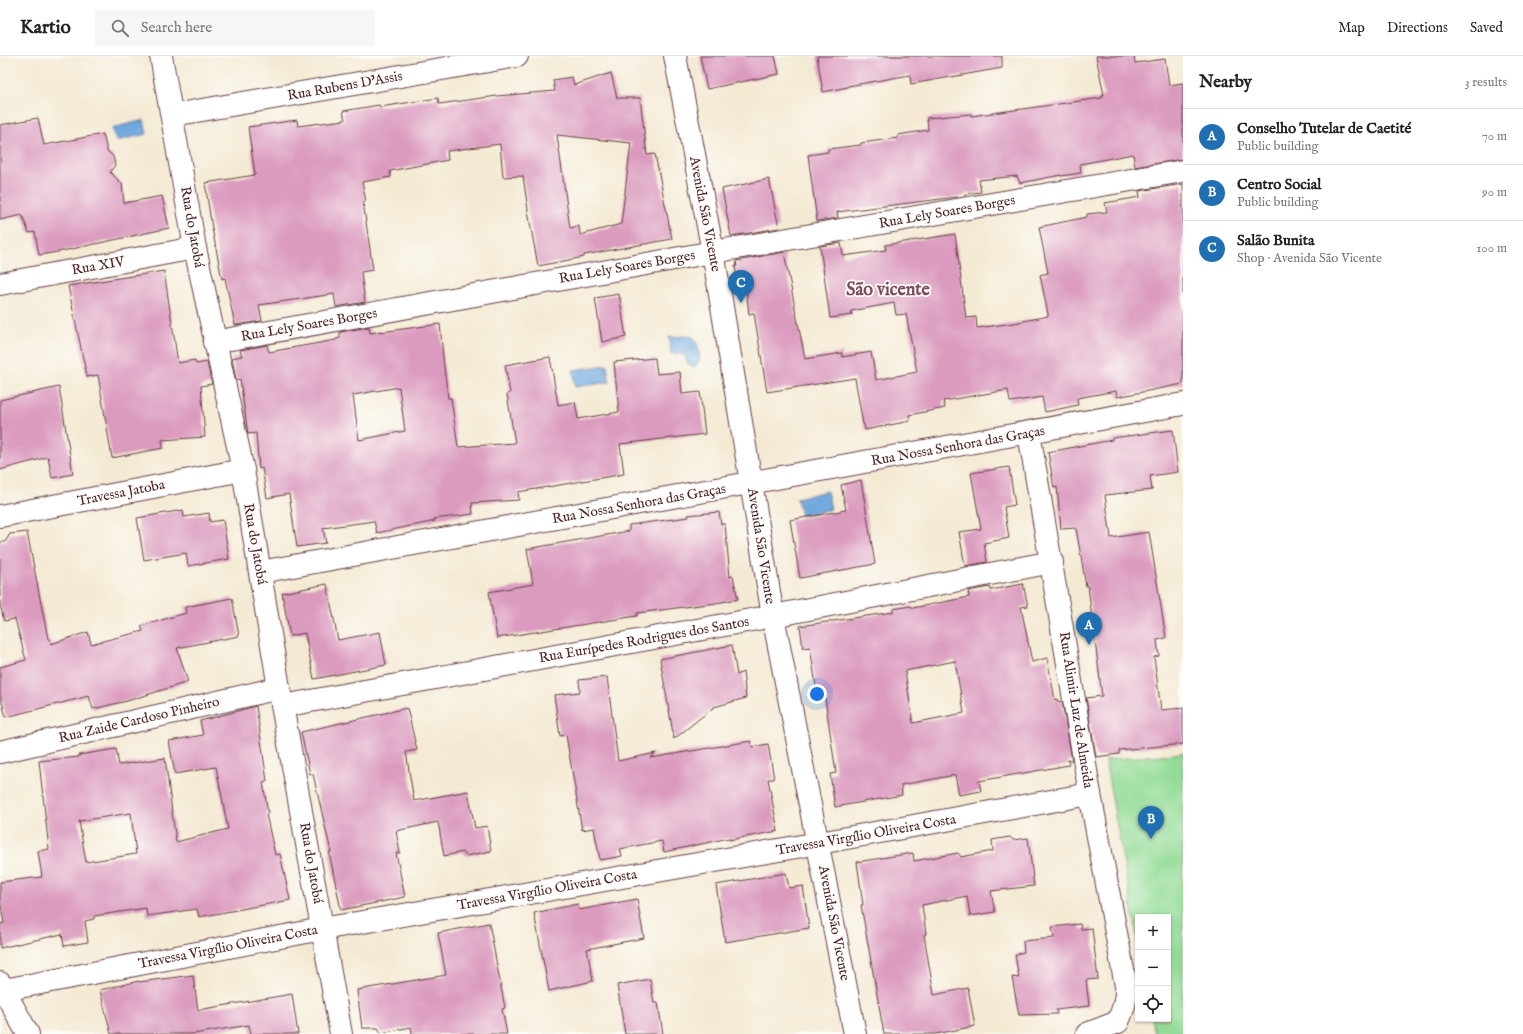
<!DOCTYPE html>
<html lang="en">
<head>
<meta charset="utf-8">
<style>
	body { margin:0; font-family:"IM FELL English",serif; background:#f6f6f6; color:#222 }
	.controls { position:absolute; right:12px; bottom:12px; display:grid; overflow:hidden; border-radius:0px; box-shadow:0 1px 3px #0004 }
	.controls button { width:36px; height:36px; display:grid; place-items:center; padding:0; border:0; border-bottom:1px solid #e0e0e0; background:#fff; color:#222; font:20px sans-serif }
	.you { position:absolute; left:817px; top:638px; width:14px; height:14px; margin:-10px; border:3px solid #fff; border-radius:50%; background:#1a73e8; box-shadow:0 0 0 6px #1a73e833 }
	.badge { display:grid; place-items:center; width:26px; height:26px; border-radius:50%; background:#1f6fb2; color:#fff; font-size:13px; font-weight:700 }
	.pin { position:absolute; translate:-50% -33px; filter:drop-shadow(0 1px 2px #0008) }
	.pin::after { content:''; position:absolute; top:21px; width:14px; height:12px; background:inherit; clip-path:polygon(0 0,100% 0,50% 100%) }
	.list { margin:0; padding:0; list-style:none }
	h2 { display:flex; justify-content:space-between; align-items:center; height:52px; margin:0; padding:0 16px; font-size:17px }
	h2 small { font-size:13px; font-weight:400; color:#767676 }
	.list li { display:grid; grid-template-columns:26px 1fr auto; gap:12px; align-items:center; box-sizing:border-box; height:56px; padding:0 16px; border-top:1px solid #e0e0e0 }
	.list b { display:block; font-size:15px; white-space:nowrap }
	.list p { margin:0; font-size:13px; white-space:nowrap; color:#767676 }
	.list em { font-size:13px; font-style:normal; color:#767676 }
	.icon { flex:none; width:22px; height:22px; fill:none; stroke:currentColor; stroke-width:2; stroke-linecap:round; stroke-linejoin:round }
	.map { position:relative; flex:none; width:1183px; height:978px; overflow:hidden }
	header { display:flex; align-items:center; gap:24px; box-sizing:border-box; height:56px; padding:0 20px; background:#fff; border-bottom:1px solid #e0e0e0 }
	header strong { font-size:19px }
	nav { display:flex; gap:22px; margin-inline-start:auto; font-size:14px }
	.search { width:280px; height:36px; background:#f6f6f6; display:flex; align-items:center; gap:10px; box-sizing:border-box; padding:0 14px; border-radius:0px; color:#767676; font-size:15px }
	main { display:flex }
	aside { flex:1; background:#fff }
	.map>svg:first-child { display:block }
</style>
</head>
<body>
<header>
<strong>Kartio</strong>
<div class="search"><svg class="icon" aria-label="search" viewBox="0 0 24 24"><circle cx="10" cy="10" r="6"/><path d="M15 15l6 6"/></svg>Search here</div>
<nav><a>Map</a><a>Directions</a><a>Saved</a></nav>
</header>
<main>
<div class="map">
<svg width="1183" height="978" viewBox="0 0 1183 978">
	<rect width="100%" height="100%" fill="#fdfcf7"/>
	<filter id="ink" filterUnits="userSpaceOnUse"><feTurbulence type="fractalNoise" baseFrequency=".025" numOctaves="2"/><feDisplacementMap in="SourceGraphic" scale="8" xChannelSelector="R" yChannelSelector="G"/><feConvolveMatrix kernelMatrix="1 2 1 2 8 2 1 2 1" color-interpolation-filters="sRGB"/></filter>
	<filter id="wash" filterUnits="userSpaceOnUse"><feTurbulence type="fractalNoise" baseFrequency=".012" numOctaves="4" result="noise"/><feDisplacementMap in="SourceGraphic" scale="16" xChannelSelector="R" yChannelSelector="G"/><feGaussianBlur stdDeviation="0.9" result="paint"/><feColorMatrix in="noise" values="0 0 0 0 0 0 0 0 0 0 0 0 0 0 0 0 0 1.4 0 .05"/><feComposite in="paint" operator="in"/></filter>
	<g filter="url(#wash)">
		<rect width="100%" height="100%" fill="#f4ead4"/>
		<!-- green -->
		<polygon fill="#93dc97" stroke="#6e7e61" points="1183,697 1183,978 1155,978 1152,963 1168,963 1168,861 1138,861 1138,886 1105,704"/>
		<!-- water -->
		<g fill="#6ea8de" stroke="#5c6484">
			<polygon points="144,64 147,78 116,85 112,72"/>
			<path d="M685,280L693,281C699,288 704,305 694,311C687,310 687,306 685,300L682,298H671L669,281Z"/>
			<polygon points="607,309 610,326 575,331 573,314"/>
			<polygon points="827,435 831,453 801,460 797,442"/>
		</g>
		<g id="blocks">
			<!-- building -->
			<g fill="#db9bbf" fill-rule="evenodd">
				<polygon points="700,0 775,0 779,18 707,33"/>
				<polygon points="817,0 1002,0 1002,12 911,28 910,19 848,30 848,31 823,36"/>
				<polygon points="1096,0 1134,0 1135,7 1165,3 1169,29 1183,27 1183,103 1135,111 1133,98 1080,108 1081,117 1061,120 1061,119 1020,127 1017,120 979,124 981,136 965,138 965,140 837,156 838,162 817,165 808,99 828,96 828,93 861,89 861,87 898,82 898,79 928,74 927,62 971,58 971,60 1102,42 1102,40 1104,39"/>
				<path d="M611,17L617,42H640L647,99L655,98L672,183L584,199V201L538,210L529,161L523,120L503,121L500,88L447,95L448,104L390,115L391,121L362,126L366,145L363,146L373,214L361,216L365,246L336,251L334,238L259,249L262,265L235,269L225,222L222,223L212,172L205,127L255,119L248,71L297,64L298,70L345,64L343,55L379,49L380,51L438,42L439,48L497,40L555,35L553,24L572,21L574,29ZM557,79L631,87L621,168L580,179L579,170L570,172Z"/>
				<polygon points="38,62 44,89 103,78 107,95 113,100 115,109 110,116 122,128 124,147 162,140 169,172 58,196 39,199 35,176 29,177 22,159 0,164 0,69"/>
				<polygon points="769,123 779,172 731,180 722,133"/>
				<polygon points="1183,128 1183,328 1117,341 1116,335 1077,342 1078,349 1045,356 1042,341 1010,346 1008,334 943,345 945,352 909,359 910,365 865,374 864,368 863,368 855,322 767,336 754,257 749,258 746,233 738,234 735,210 737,210 736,205 784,196 805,303 842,297 842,301 871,296 876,324 917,316 906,258 896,259 894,247 851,255 852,259 830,262 820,190 841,187 843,200 886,194 885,189 955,178 966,262 976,261 977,272 1014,267 1048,260 1048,258 1040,219 1048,217 1039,171 1087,161 1087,158 1107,156 1105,147 1140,141 1139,135"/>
				<polygon points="164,215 178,307 195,304 196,308 207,306 212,328 201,330 205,381 162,384 163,392 112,402 98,319 87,321 68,230"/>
				<polygon points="619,238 626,281 602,286 595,242"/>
				<path d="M440,268L444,311L448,342H451L458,391L515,387L507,338L510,337L505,309L550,301L558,349L575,346L578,363L619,356L614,306L655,302L657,318L680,316L682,338L700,336L705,378L620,388L624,418L518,436L519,444L472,447L473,458L434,463L435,465L377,477L374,465L323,472L326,487L297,491L289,438L267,442L262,412L259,413L256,377L248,378L240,323L236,324L232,302L242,300L240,294L267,289L269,296L336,284V283L340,282V276L369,271L370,277L381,275V276ZM399,331L405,375L359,384L353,339Z"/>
				<polygon points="59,331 73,418 52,422 48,401 0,414 0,344"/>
				<polygon points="1173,374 1178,416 1150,420 1152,434 1105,439 1111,482 1149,476 1166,582 1157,584 1159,600 1154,601 1161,654 1183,652 1183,688 1119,694 1119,698 1096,701 1086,642 1102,640 1088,530 1086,530 1076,472 1061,473 1057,431 1054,432 1048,396 1112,384 1112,382"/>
				<polygon points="1009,411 1015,449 1004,451 1009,482 984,487 987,506 965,510 959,476 981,473 971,417"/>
				<polygon points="861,424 875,508 800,522 790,464 846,454 841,429"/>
				<polygon points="183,454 184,461 209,457 210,466 223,464 229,503 188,510 186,497 144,504 137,462"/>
				<polygon points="719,456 721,468 725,468 730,521 733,520 738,543 716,547 637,557 637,560 497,582 489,536 533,528 527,493 629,475 629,469 689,461 688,459"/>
				<polygon points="27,476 48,583 50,583 51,588 88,576 91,588 143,575 141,570 186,557 185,551 232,542 239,580 177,592 188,626 127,645 93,653 89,640 6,661 0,639 0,611 26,604 15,563 4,565 0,549 0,486 5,486 10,478"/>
				<polygon points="327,528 338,584 380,576 386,609 314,623 305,577 290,580 282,537"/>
				<path d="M1023,528L1028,550L1021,551L1032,606L1047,602L1055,644L1057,643L1058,646L1062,645L1072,704H1068L1069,709L979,725L981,735L959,739L955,719L901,729L902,739L835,751L830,718L836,717L825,642L818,643L810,591L803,592L800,570L893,556V553L911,550L913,552L969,541L968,535L990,531L991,534ZM955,605L964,657L913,667L905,615Z"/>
				<polygon points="732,589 737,619 743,616 746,642 714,651 674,683 660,603"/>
				<polygon points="607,621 618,705 656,697 650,702 751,685 752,691 768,688 774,723 768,723 778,775 729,784 729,782 664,796 662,785 620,793 622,800 600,804 594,772 582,774 566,679 560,680 554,639 580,636 579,624"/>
				<path d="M256,650L267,725L263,726L268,758H266L275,799L280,798L290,844L199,861L197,853L147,860L146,852L94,860V863L85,865L88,886L64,890L62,878L0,892V868L4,867L0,846V826L42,821L38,795L49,793L39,705L79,701V699L116,693L119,709L165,702L176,786L228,773L216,711L175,718L169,685L203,679L200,665ZM131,757L136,798L86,806L79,765Z"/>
				<polygon points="407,652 417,694 406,696 414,745 468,735 475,772 487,770 491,795 466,800 463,796 444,800 438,766 396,775 400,797 396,797 405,841 341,854 329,796 331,796 313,718 310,718 301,676"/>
				<polygon points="1010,781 1013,784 1028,782 1034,830 991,835 995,856 970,860 967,840 922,849 926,878 924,879 934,939 968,932 975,970 936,978 884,978 861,849 863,849 857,806 913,797 914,805 958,797 961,801 993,795 992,784"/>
				<polygon points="786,817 789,832 803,830 809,872 725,886 716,829"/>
				<polygon points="637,843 644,882 587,893 593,925 549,935 534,857 578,848 579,854"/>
				<polygon points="489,867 505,952 502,953 507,978 412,978 411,971 381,977 378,972 362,972 357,934 446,919 438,877"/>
				<polygon points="1080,868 1081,873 1092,872 1098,923 1086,924 1089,950 1056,954 1057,958 1019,959 1012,921 1019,922 1015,899 1024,896 1023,885 1054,882 1052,871"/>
				<polygon points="193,919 198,954 292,938 298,978 251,978 249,969 193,978 111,978 100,934 139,925 139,926"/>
				<polygon points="650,923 654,947 658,947 663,978 625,978 617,929"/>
			</g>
		</g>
	</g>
	<g filter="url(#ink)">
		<use href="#blocks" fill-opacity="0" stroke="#643d44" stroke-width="1"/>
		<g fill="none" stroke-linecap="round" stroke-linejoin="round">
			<defs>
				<g id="minor">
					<polyline points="161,0 195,192 243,414 279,632 341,978"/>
					<polyline points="675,0 713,196 773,560 855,978"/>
					<polyline points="173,59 517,0"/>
					<polyline points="0,228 195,192"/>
					<polyline points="214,286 713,196 1183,115"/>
					<path d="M1029,377L1090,738L1126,930C1127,943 1123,954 1118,966L1087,978"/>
					<polyline points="0,460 243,414"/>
					<polyline points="260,516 1183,348"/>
					<polyline points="283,650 773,560 1052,506"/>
					<polyline points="0,696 279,632"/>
					<polyline points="0,927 28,978"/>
					<polyline points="4,934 322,873 819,787 1090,738"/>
				</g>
			</defs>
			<!-- minor casing -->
			<use href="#minor" stroke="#643d44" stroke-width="24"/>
			<!-- minor -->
			<use href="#minor" stroke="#fff" stroke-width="22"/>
		</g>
	</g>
	<g text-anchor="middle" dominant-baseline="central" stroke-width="3.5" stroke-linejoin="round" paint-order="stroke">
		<!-- street labels -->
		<g font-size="14" fill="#4a1f2b" stroke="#fdfcf7">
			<text transform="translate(345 30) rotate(-10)">Rua Rubens D'Assis</text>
			<text transform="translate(947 156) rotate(-10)">Rua Lely Soares Borges</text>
			<text transform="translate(705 158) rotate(79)">Avenida São Vicente</text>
			<text transform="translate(192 171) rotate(80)">Rua do Jatobá</text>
			<text transform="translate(98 210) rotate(-10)">Rua XIV</text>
			<text transform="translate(627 211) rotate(-10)">Rua Lely Soares Borges</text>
			<text transform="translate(309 269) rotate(-10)">Rua Lely Soares Borges</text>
			<text transform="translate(958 390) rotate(-10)">Rua Nossa Senhora das Graças</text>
			<text transform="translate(121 437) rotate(-11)">Travessa Jatoba</text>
			<text transform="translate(639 448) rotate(-10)">Rua Nossa Senhora das Graças</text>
			<text transform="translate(255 488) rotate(80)">Rua do Jatobá</text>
			<text transform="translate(761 490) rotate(81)">Avenida São Vicente</text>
			<text transform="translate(644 584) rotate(-10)">Rua Eurípedes Rodrigues dos Santos</text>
			<text transform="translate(1076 654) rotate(81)">Rua Alimir Luz de Almeida</text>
			<text transform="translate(139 664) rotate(-13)">Rua Zaide Cardoso Pinheiro</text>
			<text transform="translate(866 779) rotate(-10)">Travessa Virgílio Oliveira Costa</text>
			<text transform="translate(311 807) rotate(80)">Rua do Jatobá</text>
			<text transform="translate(547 834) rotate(-10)">Travessa Virgílio Oliveira Costa</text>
			<text transform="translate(834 867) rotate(79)">Avenida São Vicente</text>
			<text transform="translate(228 891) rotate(-11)">Travessa Virgílio Oliveira Costa</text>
		</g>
		<!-- district labels -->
		<g font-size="18" font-weight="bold" fill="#7d4a5f" stroke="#fdfcf7">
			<text x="888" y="234">São vicente</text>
		</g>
	</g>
</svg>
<div class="controls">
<button>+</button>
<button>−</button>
<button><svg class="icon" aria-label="locate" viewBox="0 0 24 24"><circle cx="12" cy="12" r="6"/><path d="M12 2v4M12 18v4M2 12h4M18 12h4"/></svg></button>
</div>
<div class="you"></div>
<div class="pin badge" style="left:1089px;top:589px">A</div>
<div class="pin badge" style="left:1151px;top:783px">B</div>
<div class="pin badge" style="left:741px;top:247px">C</div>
</div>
<aside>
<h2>Nearby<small>3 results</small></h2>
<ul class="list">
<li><span class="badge">A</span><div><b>Conselho Tutelar de Caetité</b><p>Public building</p></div><em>70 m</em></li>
<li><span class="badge">B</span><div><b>Centro Social</b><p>Public building</p></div><em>90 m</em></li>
<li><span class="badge">C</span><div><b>Salão Bunita</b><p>Shop · Avenida São Vicente</p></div><em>100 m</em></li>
</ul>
</aside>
</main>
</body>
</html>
